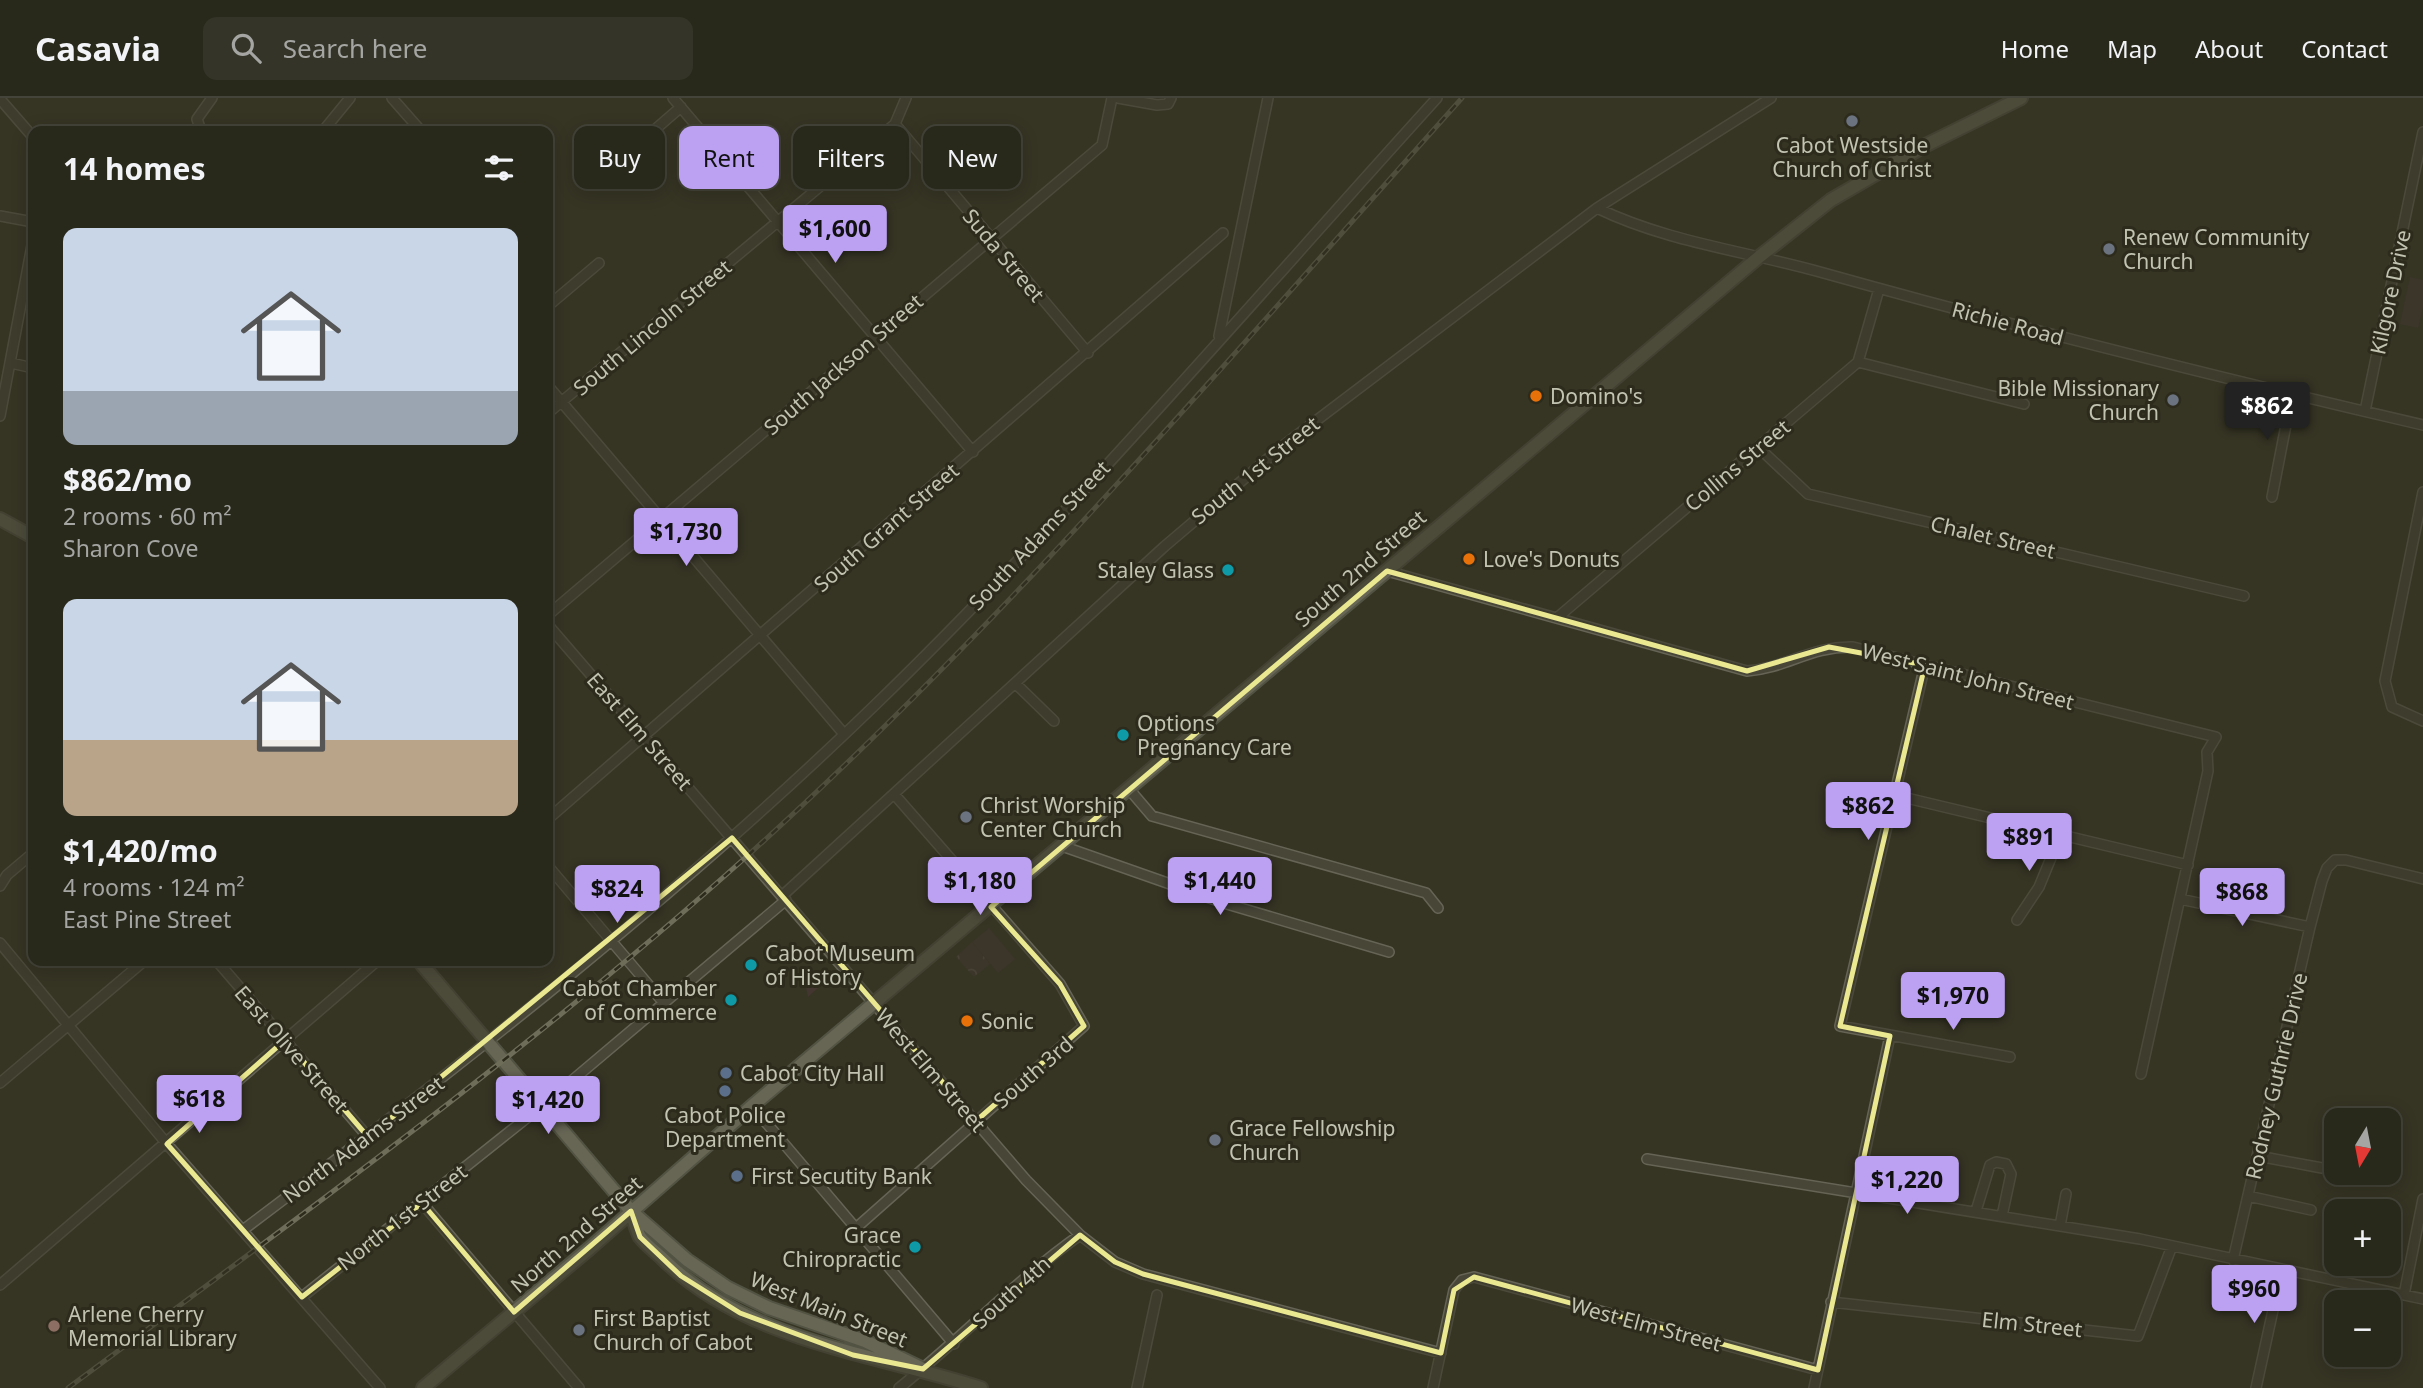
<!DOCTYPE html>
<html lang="en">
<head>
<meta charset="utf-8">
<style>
	body { margin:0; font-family:"Noto Sans",sans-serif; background:#343428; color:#f1f3f6; height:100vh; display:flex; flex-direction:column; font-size:26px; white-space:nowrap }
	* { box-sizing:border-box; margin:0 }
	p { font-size:23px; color:#a5a6a3 }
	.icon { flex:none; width:38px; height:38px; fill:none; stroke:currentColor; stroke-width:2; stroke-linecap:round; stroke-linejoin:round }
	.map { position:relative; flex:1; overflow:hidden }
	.details { position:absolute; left:28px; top:28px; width:525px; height:840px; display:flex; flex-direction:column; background:#28281b; border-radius:14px; box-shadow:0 4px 18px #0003,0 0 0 2px #44443a }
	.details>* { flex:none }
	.top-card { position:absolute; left:574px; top:28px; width:665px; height:63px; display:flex; gap:14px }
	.needle { width:46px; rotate:190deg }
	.fabs { position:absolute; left:2324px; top:1010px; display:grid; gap:14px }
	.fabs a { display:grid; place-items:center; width:77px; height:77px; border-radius:14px; background:#28281b; box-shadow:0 4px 18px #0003,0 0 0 2px #44443a; font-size:35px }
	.price { position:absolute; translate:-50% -60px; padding:0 16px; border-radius:7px; background:#bca0f2; color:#111; font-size:23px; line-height:46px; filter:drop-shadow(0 2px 4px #0008) }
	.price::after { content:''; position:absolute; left:50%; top:42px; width:21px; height:16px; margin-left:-10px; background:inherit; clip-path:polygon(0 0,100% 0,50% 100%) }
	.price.active { background:#222; color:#fff }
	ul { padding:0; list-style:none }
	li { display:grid; align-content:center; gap:14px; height:371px; padding:0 35px }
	li span { display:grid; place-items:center; height:217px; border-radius:14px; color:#555 }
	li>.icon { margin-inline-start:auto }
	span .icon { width:126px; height:126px; fill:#fffc; stroke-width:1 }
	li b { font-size:30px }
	h2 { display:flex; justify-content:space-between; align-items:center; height:84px; padding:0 35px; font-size:30px }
	.tag { padding:0 24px; border-radius:14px; background:#28281b; box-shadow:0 4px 18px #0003,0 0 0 2px #44443a; font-size:24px; line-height:63px }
	.tag.active { background:#bca0f2; color:#111 }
	header { display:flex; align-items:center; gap:42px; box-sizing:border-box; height:98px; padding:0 35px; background:#28281b; border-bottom:2px solid #44443a }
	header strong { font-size:33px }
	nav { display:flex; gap:38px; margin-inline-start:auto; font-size:24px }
	.search { width:490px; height:63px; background:#343428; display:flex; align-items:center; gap:18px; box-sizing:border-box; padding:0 24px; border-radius:14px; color:#a5a6a3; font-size:26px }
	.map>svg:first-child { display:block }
</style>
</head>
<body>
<header>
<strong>Casavia</strong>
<div class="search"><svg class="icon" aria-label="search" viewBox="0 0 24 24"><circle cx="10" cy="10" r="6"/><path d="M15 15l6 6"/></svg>Search here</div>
<nav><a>Home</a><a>Map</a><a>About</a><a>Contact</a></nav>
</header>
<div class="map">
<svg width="2423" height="1290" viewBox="0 0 2423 1290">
	<defs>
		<pattern id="park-crowns" width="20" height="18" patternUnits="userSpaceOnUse" patternTransform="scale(1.75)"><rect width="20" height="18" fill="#433530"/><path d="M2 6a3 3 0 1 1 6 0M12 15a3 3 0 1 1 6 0" fill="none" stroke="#5c514c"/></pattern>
	</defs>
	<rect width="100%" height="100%" fill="#363524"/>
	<!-- grass -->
	<path fill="#433530" d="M 2410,179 L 2423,182 L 2423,209 L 2418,230 L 2400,226 Z
		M 989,830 L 1015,861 L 998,875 L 972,844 Z
		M 825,873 L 831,878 L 808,899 L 806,889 Z"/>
	<!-- park -->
	<path fill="url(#park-crowns)" d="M 972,844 L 990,866 L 974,879 L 956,859 Z"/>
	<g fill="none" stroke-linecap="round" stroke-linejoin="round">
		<!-- minor casing -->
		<g stroke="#656455" stroke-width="12">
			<path id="minor" d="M 392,0 L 421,33
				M 673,0 L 973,354
				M 1118,0 L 1157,7 L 1168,6 L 1171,0
				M 0,1 L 33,39
				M 895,26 L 1088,255
				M 201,33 L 197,21 L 212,0
				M 323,33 L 350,0
				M 592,86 L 681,9
				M 1597,110 C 1667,144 1745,153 1820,174 C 2020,230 2221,280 2423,327
				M 0,118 L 33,124
				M 548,208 L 599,165
				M 1219,238 L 1268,0
				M 1858,264 L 2024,306
				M 11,265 L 33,270
				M 548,288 L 844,636
				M 2365,313 L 2423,34
				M 548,315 L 895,26 L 906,0
				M 0,318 L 33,142
				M 1758,349 L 1808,396 L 2244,498
				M 2423,394 L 2385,583 L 2392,609 L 2423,623
				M 2272,399 L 2292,296
				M 1387,473 L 1747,573 C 1787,570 1810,548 1853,549 L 2216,639 L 2207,654 L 2208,673 L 2141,976
				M 548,517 L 1102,47 L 1112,0
				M 1558,519 L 1858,264 L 1879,191
				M 548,527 L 1026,1082 L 1080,1137 C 1016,1182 961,1241 899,1290
				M 1925,567 L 1840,928 L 2010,959
				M 1016,586 L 1054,623
				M 1129,691 L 1152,718 L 1426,795 L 1438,810
				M 1894,697 L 2188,767
				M 548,721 L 1223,135
				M 1062,748 L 1227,806 L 1389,854
				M 548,768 L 663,904
				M 0,788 L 7,777 L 33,755
				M 782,798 L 1165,448 L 1284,347 L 1597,110 L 1771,0
				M 2180,801 L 2310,829
				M 2017,822 L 2039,789 L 2060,738
				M 0,845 L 167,1046 L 380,1290
				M 217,863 L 368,1039
				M 0,985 L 144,863
				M 752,1008 L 954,1246
				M 2258,1058 L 2322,1070
				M 1647,1061 L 2140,1141 L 2423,1201
				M 2248,1098 L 2311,1112
				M 422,1105 L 579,1290
				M 1976,1113 L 1990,1067 L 1996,1064 L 2006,1066 L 2011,1076 L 2002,1118
				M 2060,1128 L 2066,1096
				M 856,1130 L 1084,928 L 1060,886 L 894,696
				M 243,1132 C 461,968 678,798 874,608 C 1072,416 1252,204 1437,0
				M 1080,1137 L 1115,1164 L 1143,1176 L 1441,1255
				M 2233,1162 L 2310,829 L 2322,783 L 2327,770 L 2335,762 L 2346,762 L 2423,781
				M 0,1187 L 377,863
				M 2404,1197 L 2423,1101
				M 302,1199 L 543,1007 L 786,802
				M 1831,1204 L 2138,1238 L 2172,1148
				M 1137,1290 L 1157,1197
				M 1433,1290 L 1454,1192 L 1462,1182 L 1474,1179 L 1818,1272
				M 1814,1290 L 1890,938
				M 2256,1290 L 2282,1171"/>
		</g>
		<!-- major casing -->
		<g stroke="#535343" stroke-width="16">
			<path id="major" d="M 0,421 L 33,439
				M 419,863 L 631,1113 L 687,1162 L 728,1190 L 769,1210 L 865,1243 L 923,1271
				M 631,1114 C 634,1121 636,1132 640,1139 C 646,1147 656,1154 663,1161 C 748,1244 873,1255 981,1290
				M 423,1290 L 589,1151 L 752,1008 L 1759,159 L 1831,102 L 1924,48 L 2021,0"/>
		</g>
		<!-- minor -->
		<use href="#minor" stroke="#474637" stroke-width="9"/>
		<!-- major -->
		<use href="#major" stroke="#676655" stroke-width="12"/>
		<!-- rail casing -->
		<g stroke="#6e6d5a" stroke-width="5">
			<path id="rail" d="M 68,1290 C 299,1119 532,951 746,759 C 1005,526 1230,259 1462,0"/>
		</g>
		<!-- rail -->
		<use href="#rail" stroke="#2c2b1c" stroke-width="2.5" stroke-dasharray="8" stroke-linecap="butt"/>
	</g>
	<!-- marked area -->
	<path d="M0 0H2423V1290H0ZM 1387,473 L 1747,573 L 1829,549 L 1925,567 L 1840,928 L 1890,938 L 1818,1272 L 1474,1179 L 1454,1192 L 1441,1255 L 1143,1176 L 1115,1164 L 1080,1137 L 923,1271 L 853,1257 L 740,1215 L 681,1178 L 640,1139 L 631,1113 L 514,1214 L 422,1105 L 302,1199 L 167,1046 L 285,942 L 368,1039 L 732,740 L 976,1023 L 1084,928 L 1060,886 L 991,809 Z" fill="#363524" fill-opacity=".55" fill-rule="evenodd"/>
	<path fill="none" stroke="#eae890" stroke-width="5" stroke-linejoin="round" d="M 1387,473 L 1747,573 L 1829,549 L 1925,567 L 1840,928 L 1890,938 L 1818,1272 L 1474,1179 L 1454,1192 L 1441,1255 L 1143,1176 L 1115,1164 L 1080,1137 L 923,1271 L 853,1257 L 740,1215 L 681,1178 L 640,1139 L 631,1113 L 514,1214 L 422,1105 L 302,1199 L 167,1046 L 285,942 L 368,1039 L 732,740 L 976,1023 L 1084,928 L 1060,886 L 991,809 Z"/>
	<!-- markers -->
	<g fill="#6b7280" stroke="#2c2b1c" stroke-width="2.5">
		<circle cx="1852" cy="23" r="7"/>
		<circle cx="2109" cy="151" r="7"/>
		<circle cx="2173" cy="302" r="7"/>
		<circle cx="966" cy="719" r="7"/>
		<circle cx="1215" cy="1042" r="7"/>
		<circle cx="579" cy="1232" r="7"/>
	</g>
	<g fill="#e8710a" stroke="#2c2b1c" stroke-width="2.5">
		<circle cx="1536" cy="298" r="7"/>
		<circle cx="1469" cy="461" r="7"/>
		<circle cx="967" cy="923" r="7"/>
	</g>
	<g fill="#0f9aa8" stroke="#2c2b1c" stroke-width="2.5">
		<circle cx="1228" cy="472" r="7"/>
		<circle cx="1123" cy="637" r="7"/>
		<circle cx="751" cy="867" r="7"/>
		<circle cx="731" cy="902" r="7"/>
		<circle cx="915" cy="1149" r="7"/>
	</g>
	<g fill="#5c6f8a" stroke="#2c2b1c" stroke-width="2.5">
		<circle cx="726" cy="975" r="7"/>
		<circle cx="725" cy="993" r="7"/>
		<circle cx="737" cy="1078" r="7"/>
	</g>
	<circle fill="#8d6e63" stroke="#2c2b1c" stroke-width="2.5" cx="54" cy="1228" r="7"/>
	<g text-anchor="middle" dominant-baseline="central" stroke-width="6" stroke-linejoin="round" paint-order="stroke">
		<!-- poi labels -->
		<g font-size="21" fill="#c3c3b2" stroke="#2c2b1c" text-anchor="start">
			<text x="1852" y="47" text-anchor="middle">Cabot Westside<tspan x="1852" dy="24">Church of Christ</tspan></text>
			<text x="2123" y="139">Renew Community<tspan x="2123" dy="24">Church</tspan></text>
			<text x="2159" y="290" text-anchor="end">Bible Missionary<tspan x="2159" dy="24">Church</tspan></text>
			<text x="1550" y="298">Domino's</text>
			<text x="1483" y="461">Love's Donuts</text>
			<text x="1214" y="472" text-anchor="end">Staley Glass</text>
			<text x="1137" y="625">Options<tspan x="1137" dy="24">Pregnancy Care</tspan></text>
			<text x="980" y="707">Christ Worship<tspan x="980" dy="24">Center Church</tspan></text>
			<text x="765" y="855">Cabot Museum<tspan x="765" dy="24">of History</tspan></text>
			<text x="717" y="890" text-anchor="end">Cabot Chamber<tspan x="717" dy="24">of Commerce</tspan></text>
			<text x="981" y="923">Sonic</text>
			<text x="740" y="975">Cabot City Hall</text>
			<text x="725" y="1017" text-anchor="middle">Cabot Police<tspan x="725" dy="24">Department</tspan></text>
			<text x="1229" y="1030">Grace Fellowship<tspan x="1229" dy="24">Church</tspan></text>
			<text x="751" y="1078">First Secutity Bank</text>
			<text x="901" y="1137" text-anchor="end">Grace<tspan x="901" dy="24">Chiropractic</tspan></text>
			<text x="68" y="1216">Arlene Cherry<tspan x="68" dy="24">Memorial Library</tspan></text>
			<text x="593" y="1220">First Baptist<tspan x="593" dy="24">Church of Cabot</tspan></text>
		</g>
		<!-- street labels -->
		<g font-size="21" fill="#c3c3b2" stroke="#2c2b1c">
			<text transform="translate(1004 157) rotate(50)">Suda Street</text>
			<text transform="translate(2390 194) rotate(-78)">Kilgore Drive</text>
			<text transform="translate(2008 225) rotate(15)">Richie Road</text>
			<text transform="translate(652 229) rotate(-40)">South Lincoln Street</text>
			<text transform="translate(843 266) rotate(-41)">South Jackson Street</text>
			<text transform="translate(1737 367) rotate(-40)">Collins Street</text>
			<text transform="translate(1255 372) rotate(-39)">South 1st Street</text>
			<text transform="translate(886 429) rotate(-41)">South Grant Street</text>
			<text transform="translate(1039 437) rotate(-47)">South Adams Street</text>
			<text transform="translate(1993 439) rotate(13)">Chalet Street</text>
			<text transform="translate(1360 470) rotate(-41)">South 2nd Street</text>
			<text transform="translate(1968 578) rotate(14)">West Saint John Street</text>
			<text transform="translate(640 633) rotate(49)">East Elm Street</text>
			<text transform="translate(292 951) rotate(49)">East Olive Street</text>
			<text transform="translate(931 972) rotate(49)">West Elm Street</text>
			<text transform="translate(1033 974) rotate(-41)">South 3rd</text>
			<text transform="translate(2276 978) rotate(-77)">Rodney Guthrie Drive</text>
			<text transform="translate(363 1041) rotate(-37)">North Adams Street</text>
			<text transform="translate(402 1119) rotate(-38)">North 1st Street</text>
			<text transform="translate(576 1136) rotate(-41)">North 2nd Street</text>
			<text transform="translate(1011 1194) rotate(-42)">South 4th</text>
			<text transform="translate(829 1211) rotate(22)">West Main Street</text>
			<text transform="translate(1646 1226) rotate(15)">West Elm Street</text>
			<text transform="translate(2032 1226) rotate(6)">Elm Street</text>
		</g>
	</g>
</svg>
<div class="fabs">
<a><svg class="needle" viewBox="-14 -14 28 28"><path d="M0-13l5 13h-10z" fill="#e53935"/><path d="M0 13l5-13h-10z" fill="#a5a6a3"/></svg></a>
<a>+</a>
<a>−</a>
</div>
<b class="price" style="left:835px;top:167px">$1,600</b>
<b class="price active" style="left:2267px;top:344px">$862</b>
<b class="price" style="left:686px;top:470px">$1,730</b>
<b class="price" style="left:1868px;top:744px">$862</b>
<b class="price" style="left:2029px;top:775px">$891</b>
<b class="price" style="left:980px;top:819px">$1,180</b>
<b class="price" style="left:1220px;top:819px">$1,440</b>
<b class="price" style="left:617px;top:827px">$824</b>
<b class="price" style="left:2242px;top:830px">$868</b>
<b class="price" style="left:1953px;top:934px">$1,970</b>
<b class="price" style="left:199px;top:1037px">$618</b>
<b class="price" style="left:548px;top:1038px">$1,420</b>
<b class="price" style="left:1907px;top:1118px">$1,220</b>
<b class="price" style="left:2254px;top:1227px">$960</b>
<div class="top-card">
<a class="tag">Buy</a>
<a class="tag active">Rent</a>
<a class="tag">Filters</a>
<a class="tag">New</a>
</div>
<section class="details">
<h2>14 homes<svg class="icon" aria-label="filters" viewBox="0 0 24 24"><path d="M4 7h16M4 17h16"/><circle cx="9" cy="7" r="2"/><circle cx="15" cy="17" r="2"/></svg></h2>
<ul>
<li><span style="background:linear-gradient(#c9d6e8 75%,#9aa5b1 0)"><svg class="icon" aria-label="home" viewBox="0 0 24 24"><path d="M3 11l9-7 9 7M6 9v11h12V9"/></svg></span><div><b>$862/mo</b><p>2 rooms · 60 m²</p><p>Sharon Cove</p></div></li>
<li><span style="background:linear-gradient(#c9d6e8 65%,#b9a48a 0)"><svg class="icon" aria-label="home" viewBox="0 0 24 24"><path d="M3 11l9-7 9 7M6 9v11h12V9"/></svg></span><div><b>$1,420/mo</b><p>4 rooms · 124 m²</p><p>East Pine Street</p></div></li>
</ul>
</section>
</div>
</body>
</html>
